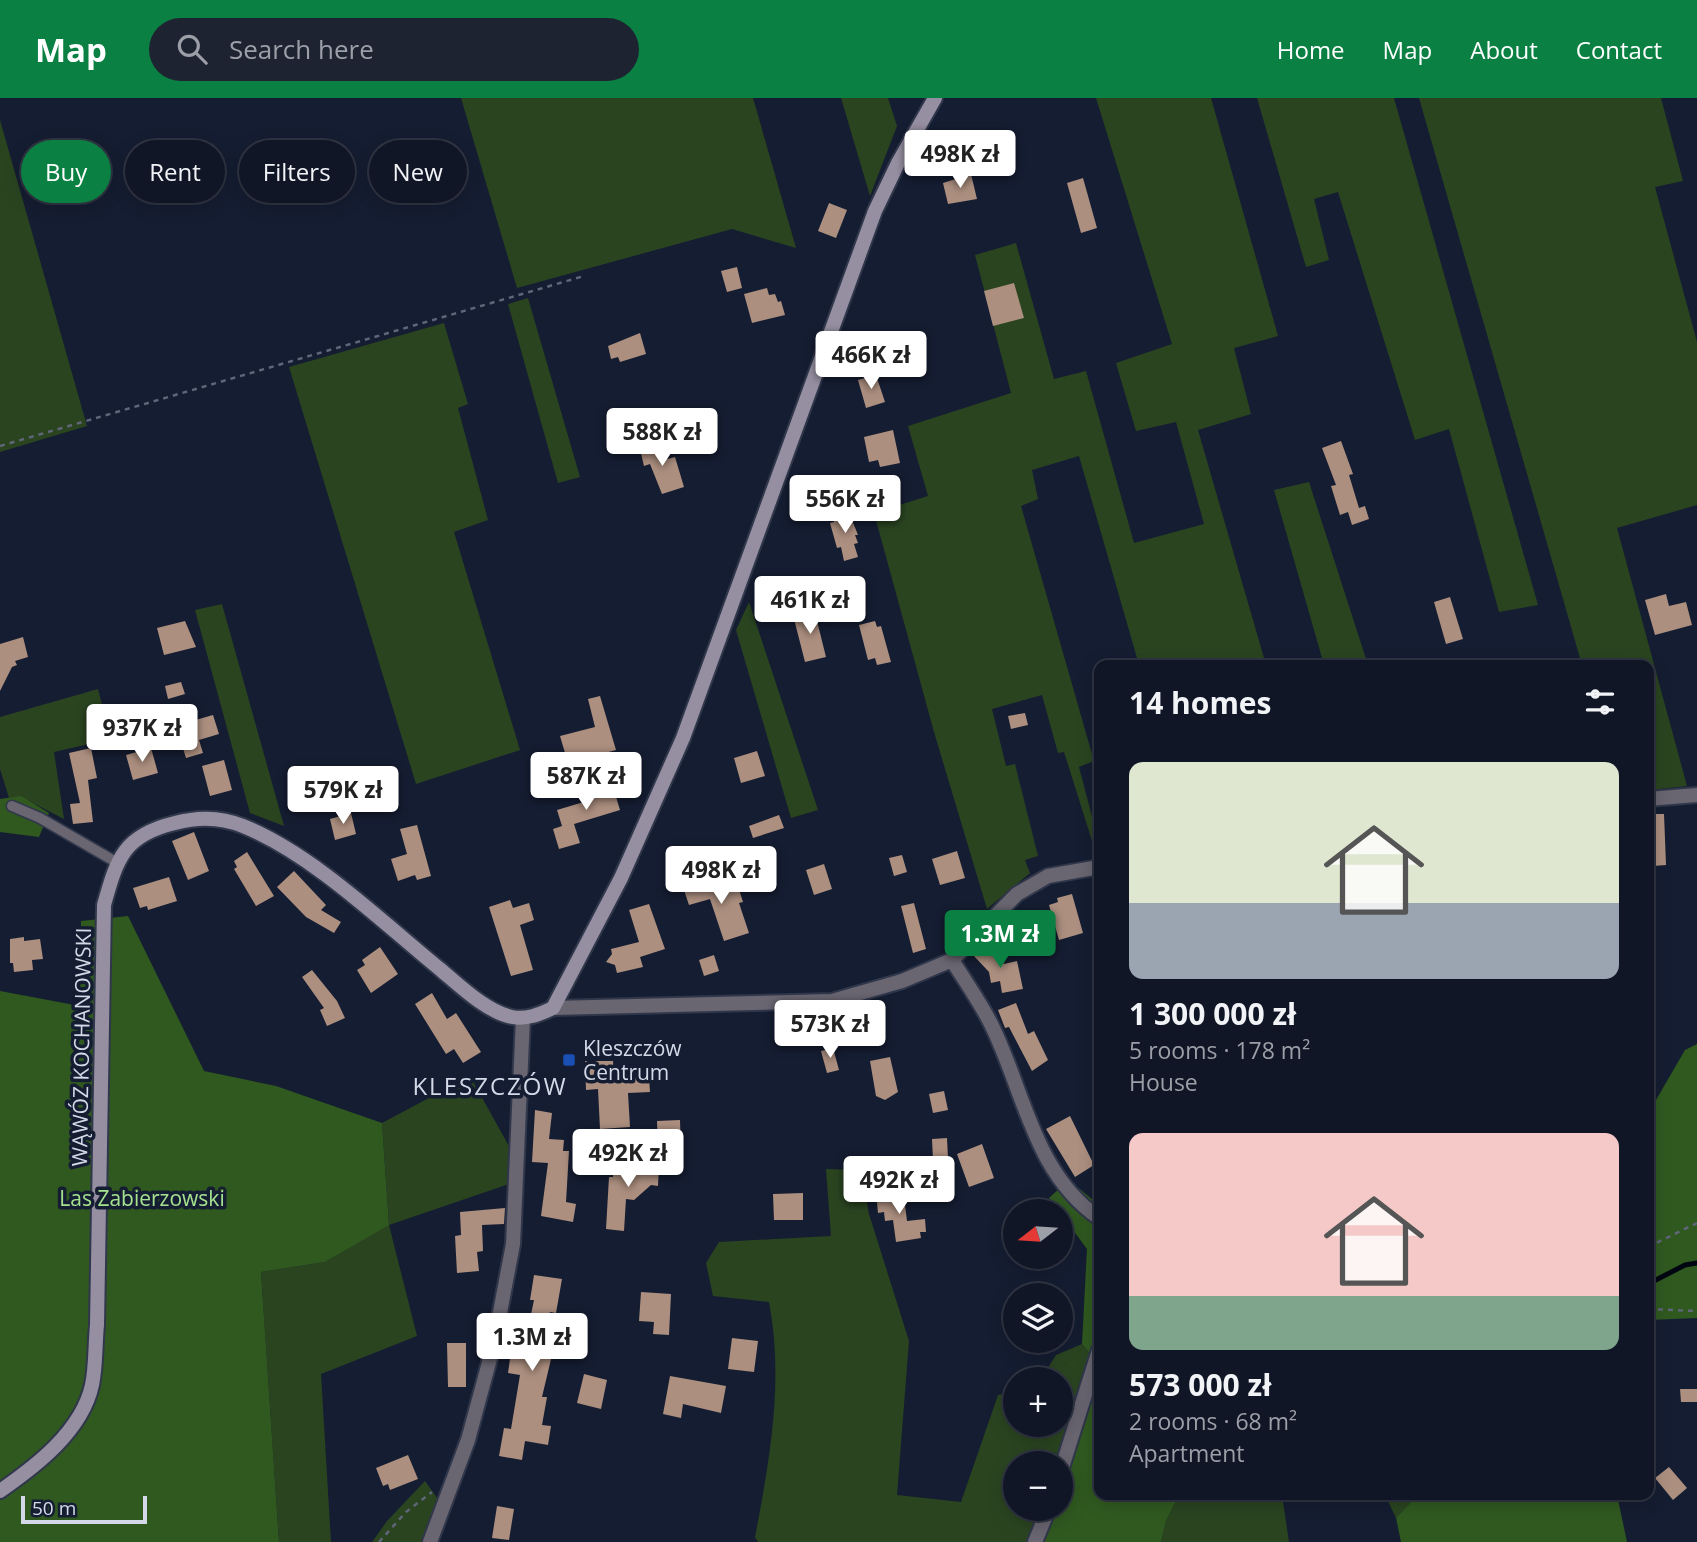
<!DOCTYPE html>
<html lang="en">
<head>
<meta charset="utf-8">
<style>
	body { margin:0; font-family:"Open Sans",sans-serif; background:#1e2332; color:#f1f3f6; height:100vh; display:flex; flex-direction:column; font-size:26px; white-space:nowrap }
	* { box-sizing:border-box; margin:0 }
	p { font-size:23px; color:#9c9fa7 }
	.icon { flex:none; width:38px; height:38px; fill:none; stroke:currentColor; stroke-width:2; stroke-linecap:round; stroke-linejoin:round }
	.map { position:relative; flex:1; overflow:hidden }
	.drawer { position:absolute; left:1094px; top:562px; width:560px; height:840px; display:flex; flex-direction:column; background:#101626; border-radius:14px; box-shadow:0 4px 18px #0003,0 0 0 2px #303543 }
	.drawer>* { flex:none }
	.hud { position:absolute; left:21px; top:42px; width:665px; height:63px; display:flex; gap:14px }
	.needle { width:46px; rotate:253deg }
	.buttons { position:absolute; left:1003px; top:1101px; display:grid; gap:14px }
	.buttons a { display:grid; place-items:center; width:70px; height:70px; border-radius:50%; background:#101626; box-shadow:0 4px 18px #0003,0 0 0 2px #303543; font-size:35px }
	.scale { position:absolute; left:21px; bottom:18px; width:126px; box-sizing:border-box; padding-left:7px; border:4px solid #d3d9e7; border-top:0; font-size:19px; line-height:24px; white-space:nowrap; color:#d3d9e7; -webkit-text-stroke:5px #151d32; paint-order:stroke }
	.price { position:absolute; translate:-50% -60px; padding:0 16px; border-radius:7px; background:#fff; color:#222; font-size:23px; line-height:46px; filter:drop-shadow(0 2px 4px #0008) }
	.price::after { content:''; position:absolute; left:50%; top:42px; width:21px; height:16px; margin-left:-10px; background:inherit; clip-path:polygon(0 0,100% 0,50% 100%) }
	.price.active { background:#0b8043; color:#fff }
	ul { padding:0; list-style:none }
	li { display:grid; align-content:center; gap:14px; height:371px; padding:0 35px }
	li span { display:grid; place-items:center; height:217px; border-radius:14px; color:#555 }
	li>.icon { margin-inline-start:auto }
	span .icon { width:126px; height:126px; fill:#fffc; stroke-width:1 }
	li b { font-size:30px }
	h2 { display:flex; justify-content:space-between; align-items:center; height:84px; padding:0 35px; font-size:30px }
	.chip { padding:0 24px; border-radius:32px; background:#101626; box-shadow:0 4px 18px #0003,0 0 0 2px #303543; font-size:24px; line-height:63px }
	.chip.active { background:#0b8043; color:#fff }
	header { display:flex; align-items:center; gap:42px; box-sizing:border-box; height:98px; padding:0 35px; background:#0b8043; color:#fff }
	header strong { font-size:33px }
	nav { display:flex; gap:38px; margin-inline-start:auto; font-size:24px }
	.search { width:490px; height:63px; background:#1e2332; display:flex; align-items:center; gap:18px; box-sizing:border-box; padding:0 24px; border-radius:38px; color:#9c9fa7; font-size:26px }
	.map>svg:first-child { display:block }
</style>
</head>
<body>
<header>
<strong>Map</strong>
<div class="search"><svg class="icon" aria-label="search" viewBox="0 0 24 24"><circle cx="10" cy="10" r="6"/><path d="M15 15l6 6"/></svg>Search here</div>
<nav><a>Home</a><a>Map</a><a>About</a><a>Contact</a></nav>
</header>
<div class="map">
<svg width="1697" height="1444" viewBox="0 0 1697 1444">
	<rect width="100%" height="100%" fill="#151d32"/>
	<!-- green -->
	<path fill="#2a4420" d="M 461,0 L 753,0 L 796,150 L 732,131 L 517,190 Z
		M 841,0 L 888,0 L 897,28 L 870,98 Z
		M 1096,0 L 1211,0 L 1278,238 L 1234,250 L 1251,316 L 1198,332 L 1266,567 L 1139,567 L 1079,358 L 1032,372 L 1038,401 L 1021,408 L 1094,663 L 1079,669 L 1099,745 L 1093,746 L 1064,654 L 1058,655 L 1042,597 L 992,611 L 1006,668 L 1015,666 L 1038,758 L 1025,762 L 1030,775 L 987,811 L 934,634 L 874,415 L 928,398 L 908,328 L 1011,295 L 975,157 L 1016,145 L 1054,281 L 1086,273 L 1134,445 L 1204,426 L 1176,324 L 1136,333 L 1116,265 L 1172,246 Z
		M 1257,0 L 1394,0 L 1538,507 L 1499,514 L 1449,331 L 1415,342 L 1338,94 L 1314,101 L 1329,162 L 1306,169 Z
		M 1419,0 L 1661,0 L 1683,83 L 1655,89 L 1697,244 L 1697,407 L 1617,430 L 1687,688 L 1649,692 L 1648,567 L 1582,567 Z
		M 0,22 L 87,328 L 0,354 Z
		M 528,200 L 580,379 L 558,385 L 508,206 Z
		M 444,225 L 468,306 L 458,310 L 488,422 L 454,434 L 520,652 L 416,686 L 289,269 Z
		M 1309,384 L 1368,567 L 1324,567 L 1274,392 Z
		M 749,504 L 818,712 L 791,720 L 736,532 Z
		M 222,506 L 284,728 L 250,715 L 195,512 Z
		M 98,591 L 111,641 L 54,654 L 64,721 L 21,699 L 9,700 L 0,671 L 0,619 Z
		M 470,978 L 510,1050 L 509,1086 L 389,1127 L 417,1238 L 321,1276 L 331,1444 L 279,1444 L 261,1174 L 325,1164 L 389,1126 L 382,1025 Z
		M 826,1071 L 861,1072 L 869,1116 L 909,1243 L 897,1397 L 961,1404 L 998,1297 L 1015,1294 L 1015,1326 L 1060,1326 L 1060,1281 L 1041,1281 L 1056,1257 L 1082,1246 L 1095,1262 L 1061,1406 L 1060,1365 L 1015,1365 L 1015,1410 L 1058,1411 L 1040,1444 L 758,1444 L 755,1439 C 770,1361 784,1282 769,1204 L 713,1198 L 706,1165 L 719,1144 L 831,1138 Z
		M 425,1383 L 440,1404 L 425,1444 L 372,1444 L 387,1423 Z
		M 1179,1397 L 1282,1397 L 1289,1444 L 1161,1444 L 1166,1423 Z
		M 1385,1397 L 1419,1397 L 1396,1420 Z"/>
	<!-- forest -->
	<path fill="#305920" d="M 21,698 L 49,715 L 39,739 L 0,734 L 0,701 Z
		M 128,818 L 204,973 L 276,988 L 382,1025 L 389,1127 L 325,1164 L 261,1174 L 279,1444 L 0,1444 L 0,893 L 80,908 L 81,823 Z
		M 1697,946 L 1697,1220 L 1649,1222 L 1649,1014 L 1685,952 Z
		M 1069,1082 L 1099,1107 L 1099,1396 L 1179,1397 L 1166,1423 L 1161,1444 L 1040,1444 L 1060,1410 L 1095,1262 L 1082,1246 L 1087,1151 L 1049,1100 Z
		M 1419,1396 L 1617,1397 L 1627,1444 L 1401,1444 L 1396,1420 Z"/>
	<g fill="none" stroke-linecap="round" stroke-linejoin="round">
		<!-- stream -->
		<path stroke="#000611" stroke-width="5" d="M 1648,1186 L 1685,1167 L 1697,1165"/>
	</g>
	<!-- building -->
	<path fill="#ac8f7f" d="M 971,76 L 977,101 L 948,106 L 943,85 Z
		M 1083,80 L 1097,130 L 1081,135 L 1067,85 Z
		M 829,105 L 847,112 L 836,140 L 818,133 Z
		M 737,169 L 742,190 L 727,194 L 721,173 Z
		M 1014,185 L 1024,220 L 993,228 L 984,193 Z
		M 767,190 L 769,197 L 775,196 L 778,204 L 781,203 L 785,217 L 752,225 L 744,196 Z
		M 640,235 L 646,256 L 620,264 L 618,259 L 611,261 L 608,248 Z
		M 876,277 L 885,304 L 866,310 L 858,282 Z
		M 893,332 L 900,365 L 880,369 L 878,362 L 869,364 L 864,339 Z
		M 655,343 L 660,363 L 675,359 L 684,389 L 662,396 L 650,366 L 644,368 L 639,347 Z
		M 1341,343 L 1353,376 L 1349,377 L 1359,410 L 1365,408 L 1369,421 L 1352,427 L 1348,414 L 1340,417 L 1331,388 L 1336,387 L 1322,350 Z
		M 848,412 L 858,437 L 855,437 L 858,445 L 854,446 L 858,459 L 844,463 L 841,449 L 837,450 L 830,425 L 834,424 L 832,417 Z
		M 1666,496 L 1669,508 L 1686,504 L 1692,527 L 1655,537 L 1645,502 Z
		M 1450,499 L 1463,541 L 1446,546 L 1434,504 Z
		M 814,511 L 826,559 L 805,564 L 793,517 Z
		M 185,523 L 196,549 L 164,557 L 157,530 Z
		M 875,523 L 877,529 L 881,528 L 891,564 L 877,567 L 875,560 L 868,562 L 859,527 Z
		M 23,539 L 28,559 L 15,563 L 17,567 L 12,569 L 0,593 L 0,546 Z
		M 181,584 L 185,596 L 168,601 L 165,588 Z
		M 600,598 L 616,652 L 568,665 L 560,638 L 595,629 L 588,601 Z
		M 1025,615 L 1028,627 L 1011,631 L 1008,618 Z
		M 213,617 L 219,636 L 199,642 L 203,655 L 186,660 L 181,644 L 190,642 L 185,625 Z
		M 91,650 L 97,680 L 88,682 L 93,724 L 73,726 L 70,706 L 80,705 L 69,655 Z
		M 151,650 L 158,675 L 133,682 L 126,657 Z
		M 757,653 L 765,678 L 741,685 L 734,660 Z
		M 224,662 L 232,692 L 210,698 L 202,668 Z
		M 611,682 L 620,712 L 574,726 L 580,745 L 559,751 L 553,731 L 562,728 L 557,712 L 587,703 L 584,690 Z
		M 351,715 L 356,736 L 335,742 L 330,721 Z
		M 1651,716 L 1664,716 L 1666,767 L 1653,768 Z
		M 779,717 L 784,730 L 753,740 L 749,728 Z
		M 417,727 L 431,778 L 417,782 L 415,777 L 398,783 L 391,761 L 407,756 L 400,731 Z
		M 194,734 L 209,773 L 188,782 L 172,743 Z
		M 957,753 L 965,780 L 940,787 L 932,761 Z
		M 247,754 L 274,798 L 256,808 L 234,771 L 237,769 L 234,763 Z
		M 902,757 L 907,774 L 894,778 L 889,760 Z
		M 824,766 L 832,791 L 814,797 L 806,772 Z
		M 294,773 L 326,807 L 321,812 L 341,824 L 334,835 L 306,819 L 277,789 Z
		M 169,779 L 177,803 L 148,812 L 147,808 L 140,810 L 133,790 Z
		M 712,780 L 716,792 L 737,785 L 743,804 L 739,805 L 749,835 L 724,843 L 710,801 L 689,807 L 683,789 Z
		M 1072,796 L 1083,835 L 1059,842 L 1049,807 L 1058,804 L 1057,800 Z
		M 510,802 L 513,810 L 529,805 L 534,822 L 520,827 L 533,872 L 511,878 L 489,809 Z
		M 914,805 L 926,851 L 913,855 L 901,808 Z
		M 649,806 L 665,851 L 640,859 L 643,869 L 617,875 L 615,867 L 606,864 L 612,856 L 611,851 L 639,844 L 629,812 Z
		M 24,839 L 24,843 L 40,841 L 43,861 L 32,862 L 33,872 L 14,874 L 13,865 L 10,865 L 10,841 Z
		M 985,845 L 1004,866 L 1017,863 L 1023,891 L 1002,895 L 1000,883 L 991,885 L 989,874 L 973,857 Z
		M 380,849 L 398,876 L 371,895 L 357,872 L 365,867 L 362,862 Z
		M 714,857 L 719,873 L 704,878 L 699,862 Z
		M 312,872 L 337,903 L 345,920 L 327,928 L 320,912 L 324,910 L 302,879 Z
		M 432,895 L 447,921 L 456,915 L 481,954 L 463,965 L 454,951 L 446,956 L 415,906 Z
		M 1016,905 L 1028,936 L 1034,933 L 1048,962 L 1032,973 L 1009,929 L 1005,930 L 998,912 Z
		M 833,950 L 839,972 L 827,975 L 821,953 Z
		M 890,959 L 898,994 L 885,1002 L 876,998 L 870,963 Z
		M 585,963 L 613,963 L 614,981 L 649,979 L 650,994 L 628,995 L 630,1029 L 600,1031 L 598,991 L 586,992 Z
		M 944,993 L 948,1012 L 933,1015 L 929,996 Z
		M 535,1012 L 552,1015 L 549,1041 L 564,1042 L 563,1053 L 569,1053 L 566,1104 L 576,1106 L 573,1124 L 541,1118 L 548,1065 L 532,1064 Z
		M 1070,1018 L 1094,1067 L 1075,1079 L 1046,1031 Z
		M 680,1022 L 681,1052 L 658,1051 L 657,1023 Z
		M 947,1040 L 948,1061 L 933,1062 L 932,1041 Z
		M 982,1046 L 994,1080 L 969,1089 L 957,1056 Z
		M 614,1064 L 659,1066 L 658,1088 L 651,1087 L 634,1102 L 626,1101 L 624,1133 L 606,1131 L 609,1079 L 613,1079 Z
		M 895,1092 L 896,1100 L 904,1099 L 907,1123 L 925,1121 L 926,1134 L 920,1134 L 921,1140 L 896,1144 L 893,1122 L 885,1123 L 884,1114 L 878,1115 L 876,1094 Z
		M 803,1095 L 803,1122 L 774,1122 L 773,1096 Z
		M 505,1110 L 504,1126 L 482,1127 L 483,1153 L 477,1154 L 479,1173 L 457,1175 L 455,1138 L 461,1137 L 460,1114 Z
		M 534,1177 L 562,1181 L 556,1215 L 550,1214 L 541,1255 L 552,1257 L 542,1299 L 547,1299 L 542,1327 L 551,1328 L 548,1347 L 525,1343 L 522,1362 L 499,1358 L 504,1330 L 511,1331 L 520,1277 L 508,1275 L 511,1254 L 513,1248 L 524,1250 L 534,1202 L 530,1202 Z
		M 641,1194 L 671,1196 L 669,1237 L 653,1236 L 654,1224 L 639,1223 Z
		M 732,1240 L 758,1243 L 754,1274 L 728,1271 Z
		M 447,1245 L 466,1245 L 466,1289 L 448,1289 Z
		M 584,1276 L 607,1282 L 601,1311 L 577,1305 Z
		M 670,1278 L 726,1288 L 721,1315 L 683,1306 L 681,1320 L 663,1316 Z
		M 1680,1291 L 1697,1291 L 1697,1304 L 1681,1304 Z
		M 408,1357 L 418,1381 L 390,1392 L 388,1386 L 383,1388 L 376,1370 Z
		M 1669,1369 L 1687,1390 L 1673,1402 L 1655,1380 Z
		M 497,1408 L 514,1411 L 509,1442 L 492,1440 Z"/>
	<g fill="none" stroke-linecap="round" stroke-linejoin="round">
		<!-- lane casing -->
		<g stroke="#30374b" stroke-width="13">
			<path id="lane" d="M 12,708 L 40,720 L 116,764"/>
		</g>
		<!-- street casing -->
		<g stroke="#30374b" stroke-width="18">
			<path id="street" d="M 1648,701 L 1697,697
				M 952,862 C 965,883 980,904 991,926 C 1024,992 1034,1076 1099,1120
				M 553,910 L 832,903 L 902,883 L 952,862 L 1017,796 L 1048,778 L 1099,769
				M 1060,1376 L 1099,1252
				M 430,1444 L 468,1342 L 494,1246 L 513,1146 L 523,920
				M 1035,1444 L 1049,1410"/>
		</g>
		<!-- secondary casing -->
		<g stroke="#30374b" stroke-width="18">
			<path id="secondary" d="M 0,1393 C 36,1368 82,1333 92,1287 C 96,1268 95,1247 97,1227 L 104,807 C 117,760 124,737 175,725 C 197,719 221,719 243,728 C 314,757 382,824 441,872 C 461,889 487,914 512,919 C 527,922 540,916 553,910 L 621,780 L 683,640 L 875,113 L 898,65 L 935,0"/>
		</g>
		<!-- path -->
		<path stroke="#5f6679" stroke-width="2.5" stroke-dasharray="5 5" stroke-linecap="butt" d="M 0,348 L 584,178
			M 1648,1149 L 1697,1125
			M 1648,1211 L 1697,1213
			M 379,1444 L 406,1414 L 432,1394"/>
		<!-- lane -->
		<use href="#lane" stroke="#696571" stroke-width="10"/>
		<!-- street -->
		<use href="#street" stroke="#696571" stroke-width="14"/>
		<!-- secondary -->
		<use href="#secondary" stroke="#958fa1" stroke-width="14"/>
	</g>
	<!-- markers -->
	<rect fill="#1a4fb4" stroke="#151d32" stroke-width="2.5" x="562" y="955" width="14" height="14" rx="3.5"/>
	<g text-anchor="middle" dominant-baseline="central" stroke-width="7" stroke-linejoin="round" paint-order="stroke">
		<!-- street labels -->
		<g font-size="21" fill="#d3d9e7" stroke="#151d32">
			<text transform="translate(81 949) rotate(-89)">WĄWÓZ KOCHANOWSKI</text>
		</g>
		<!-- poi labels -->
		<g font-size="21" fill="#d3d9e7" stroke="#151d32" text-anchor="start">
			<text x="583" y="950">Kleszczów<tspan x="583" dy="24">Centrum</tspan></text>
		</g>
		<!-- park labels -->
		<g font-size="21" fill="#a5e28f" stroke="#151d32">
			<text x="142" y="1100">Las Zabierzowski</text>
		</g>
		<!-- quarter labels -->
		<g font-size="24" letter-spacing="2" fill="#d3d9e7" stroke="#151d32">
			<text x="490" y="987">KLESZCZÓW</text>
		</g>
	</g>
</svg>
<div class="buttons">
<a><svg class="needle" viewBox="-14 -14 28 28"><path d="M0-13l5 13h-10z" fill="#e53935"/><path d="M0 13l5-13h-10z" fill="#9c9fa7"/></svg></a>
<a><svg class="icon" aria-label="layers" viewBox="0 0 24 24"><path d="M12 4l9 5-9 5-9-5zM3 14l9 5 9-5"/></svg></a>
<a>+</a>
<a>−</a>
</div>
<div class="scale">50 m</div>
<b class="price" style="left:960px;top:92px">498K zł</b>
<b class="price" style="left:871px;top:293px">466K zł</b>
<b class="price" style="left:662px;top:370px">588K zł</b>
<b class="price" style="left:845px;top:437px">556K zł</b>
<b class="price" style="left:810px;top:538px">461K zł</b>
<b class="price" style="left:142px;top:666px">937K zł</b>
<b class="price" style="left:586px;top:714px">587K zł</b>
<b class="price" style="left:343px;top:728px">579K zł</b>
<b class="price" style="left:721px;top:808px">498K zł</b>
<b class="price active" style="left:1000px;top:872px">1.3M zł</b>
<b class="price" style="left:830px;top:962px">573K zł</b>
<b class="price" style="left:628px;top:1091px">492K zł</b>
<b class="price" style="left:899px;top:1118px">492K zł</b>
<b class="price" style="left:532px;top:1275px">1.3M zł</b>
<div class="hud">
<a class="chip active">Buy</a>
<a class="chip">Rent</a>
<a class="chip">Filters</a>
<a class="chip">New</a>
</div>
<section class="drawer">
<h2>14 homes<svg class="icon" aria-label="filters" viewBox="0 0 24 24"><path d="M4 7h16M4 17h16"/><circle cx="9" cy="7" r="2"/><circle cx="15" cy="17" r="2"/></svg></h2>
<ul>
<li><span style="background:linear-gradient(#dfe7d0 65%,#9aa5b1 0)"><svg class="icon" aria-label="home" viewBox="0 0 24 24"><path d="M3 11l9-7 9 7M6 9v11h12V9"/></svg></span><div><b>1 300 000 zł</b><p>5 rooms · 178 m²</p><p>House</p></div></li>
<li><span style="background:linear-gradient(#f6c9c9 75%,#7fa58c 0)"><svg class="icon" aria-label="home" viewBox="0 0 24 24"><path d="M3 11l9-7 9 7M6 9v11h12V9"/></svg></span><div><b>573 000 zł</b><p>2 rooms · 68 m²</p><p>Apartment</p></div></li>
</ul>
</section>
</div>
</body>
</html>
